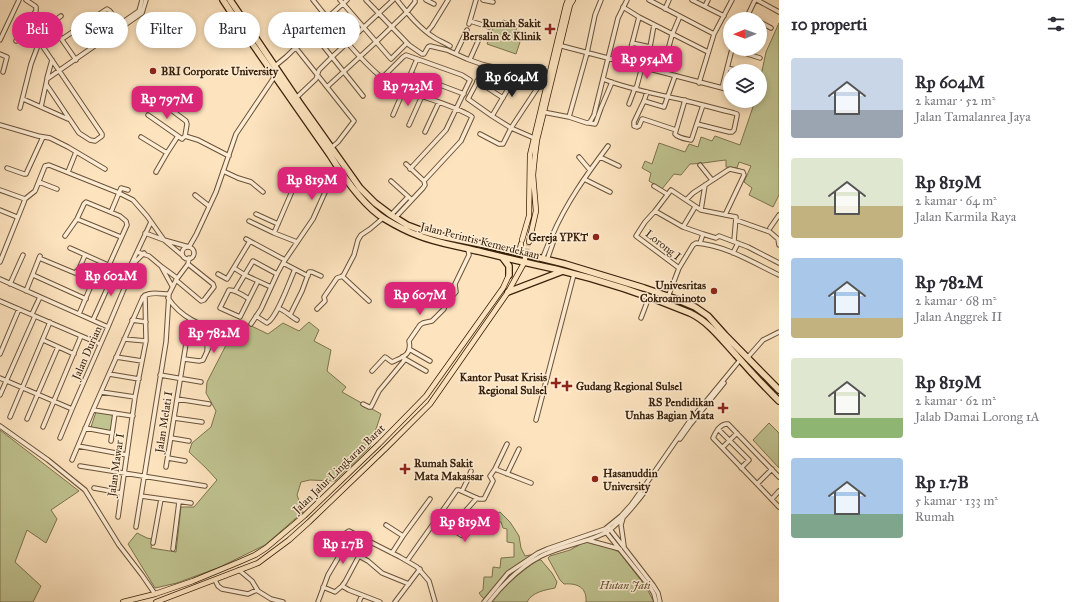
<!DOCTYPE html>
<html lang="id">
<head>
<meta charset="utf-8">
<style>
	body { margin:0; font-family:"IM FELL Great Primer",serif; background:#f2f2f3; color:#2b2b33; height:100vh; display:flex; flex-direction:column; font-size:15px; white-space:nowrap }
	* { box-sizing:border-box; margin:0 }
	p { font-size:13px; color:#7c7c81 }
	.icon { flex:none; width:22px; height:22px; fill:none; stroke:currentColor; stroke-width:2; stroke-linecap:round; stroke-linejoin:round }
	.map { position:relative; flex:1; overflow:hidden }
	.details { display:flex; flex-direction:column; background:#fff; width:300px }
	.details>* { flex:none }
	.guide { position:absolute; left:12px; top:12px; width:380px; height:36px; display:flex; gap:8px }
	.needle { width:26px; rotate:269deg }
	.controls { position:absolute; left:723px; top:12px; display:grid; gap:8px }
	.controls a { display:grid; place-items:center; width:44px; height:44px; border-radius:50%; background:#fff; box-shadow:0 2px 6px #0003; font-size:20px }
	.price { position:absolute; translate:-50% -34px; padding:0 9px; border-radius:8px; background:#db2777; color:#fff; font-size:13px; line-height:26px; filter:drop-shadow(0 1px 2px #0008) }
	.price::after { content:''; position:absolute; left:50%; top:24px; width:12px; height:9px; margin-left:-6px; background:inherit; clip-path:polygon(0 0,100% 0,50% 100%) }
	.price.current { background:#222; color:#fff }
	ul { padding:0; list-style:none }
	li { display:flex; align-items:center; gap:12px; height:100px; padding:0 12px }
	li span { display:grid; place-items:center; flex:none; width:112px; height:80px; border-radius:4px; color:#555 }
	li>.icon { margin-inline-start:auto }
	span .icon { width:48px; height:48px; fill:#fffc; stroke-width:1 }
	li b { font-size:17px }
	h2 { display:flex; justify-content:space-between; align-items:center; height:48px; padding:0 12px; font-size:17px }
	.tag { padding:0 14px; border-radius:18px; background:#fff; box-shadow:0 2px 6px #0003; font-size:14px; line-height:36px }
	.tag.current { background:#db2777; color:#fff }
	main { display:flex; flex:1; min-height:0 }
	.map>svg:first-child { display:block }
</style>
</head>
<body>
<main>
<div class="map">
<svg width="779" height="602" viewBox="0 0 779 602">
	<rect width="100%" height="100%" fill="#fde4bf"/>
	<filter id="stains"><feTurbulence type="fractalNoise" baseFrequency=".005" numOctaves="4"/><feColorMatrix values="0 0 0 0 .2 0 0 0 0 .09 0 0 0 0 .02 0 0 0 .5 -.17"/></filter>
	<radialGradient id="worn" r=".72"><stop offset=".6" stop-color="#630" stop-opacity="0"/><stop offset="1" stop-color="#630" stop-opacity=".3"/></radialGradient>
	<!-- green -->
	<path fill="#c0c491" stroke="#7c734e" d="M 503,20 L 518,25 L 516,30 L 523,33 L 516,54 L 487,44 L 495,22 L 501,24 Z
		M 779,23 L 779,195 L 773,207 L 749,195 L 752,188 L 744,182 L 751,166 L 739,162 L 737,168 L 726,167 L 726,160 C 714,161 702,164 690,164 L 681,175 L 674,174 L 662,189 L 649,181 L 651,173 L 642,168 L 645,161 L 652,164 L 659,143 L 685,152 L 689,144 L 698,147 L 701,137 L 712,141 L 715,136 L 740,145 L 755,101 L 760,101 L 760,80 L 766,52 Z
		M 239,320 L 268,334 L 283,323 L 299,331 L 309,322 L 319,330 L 314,341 L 331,350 L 327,371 L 346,387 L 342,392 L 381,414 L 370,447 L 335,481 L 310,480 L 301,482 L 297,495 L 303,512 L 265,545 L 220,567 L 177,583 L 155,588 L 128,544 L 137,533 L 147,538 L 152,539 L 151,548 L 176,552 L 181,507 L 194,507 L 217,480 L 206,468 L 189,452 L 192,443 L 211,427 L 216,411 L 206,393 L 207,382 Z
		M 96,412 L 113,414 L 111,431 L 91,427 Z
		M 769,423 L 779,433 L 779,468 L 753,440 Z
		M 0,430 L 79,491 L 51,510 L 57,519 L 46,543 L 27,530 L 15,562 L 41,586 L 33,602 L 0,602 Z
		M 500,512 L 510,522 L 519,536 L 521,548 L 525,556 L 535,554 L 538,559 L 525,564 L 508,577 L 487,601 L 482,597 L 479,593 L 483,590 L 484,577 L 492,577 L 493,567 L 500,568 L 501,558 L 514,557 L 514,543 L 507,542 L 507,529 L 503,528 L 501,522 L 491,522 L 487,518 Z
		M 589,542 L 609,547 L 619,552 L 646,587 L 654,602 L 586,602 C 587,587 577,583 564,584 L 560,580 L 548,558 L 550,556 L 570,550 L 581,544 Z
		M 538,560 L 541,560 L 552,573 L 557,582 L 555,588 C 545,590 532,592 527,602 L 490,602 C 505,586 520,572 538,560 Z"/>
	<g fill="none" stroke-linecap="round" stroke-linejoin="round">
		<!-- major-tunnel -->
		<path stroke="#d6bd9b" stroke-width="4.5" stroke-dasharray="4.5 2" stroke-linecap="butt" d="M 529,242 L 527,252 L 530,255"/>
		<!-- minor casing -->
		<g stroke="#6a5238" stroke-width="5.5">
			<path id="minor" d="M 313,0 C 334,26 355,55 381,77
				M 340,0 L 391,59 L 407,43
				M 366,0 L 409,45 L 422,54 L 424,54 L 428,47 L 430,46 L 447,50 L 467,59 L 484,65 L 548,79
				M 397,0 C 408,14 420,29 435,38 C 440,41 445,43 450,46
				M 426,0 L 434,4
				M 483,0 L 493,2
				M 649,0 L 714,34
				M 692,0 L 724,16
				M 757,0 L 779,12
				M 705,6 L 708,0
				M 623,7 L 639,17 L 627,63
				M 665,9 L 669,0
				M 748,15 L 755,19
				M 639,17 L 708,52
				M 746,19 L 755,0
				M 470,21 L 489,27
				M 760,22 L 771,28
				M 51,24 L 76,60
				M 120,24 L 139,11 L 142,0
				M 469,24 L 476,0
				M 312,32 L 363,96
				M 427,32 L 432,26 L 448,0
				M 62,39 L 107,9 L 110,11 L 122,28
				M 0,40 L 19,0
				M 16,41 L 22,28 L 36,11 L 36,7 L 35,6 L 26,0
				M 39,41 C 60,72 81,103 102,134 L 102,136 L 95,141 L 90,140 L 79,133 L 46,84 L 47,79 L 142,13 L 146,0
				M 760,42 L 761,42
				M 632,43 L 650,47 L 654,25
				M 558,45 L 730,90
				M 296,48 L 354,121 L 338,142 L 331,148
				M 732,49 L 760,58
				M 456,53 L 467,30
				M 0,54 L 7,57 L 3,72
				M 470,59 L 479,39
				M 275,66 L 286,57 L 315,29 L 347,0
				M 727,68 L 740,71
				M 662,72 L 672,35 L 680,16
				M 411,74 L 464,94
				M 47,78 L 52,60
				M 603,79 C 628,89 656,94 683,100 C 700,104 717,109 734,113 L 737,114 L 737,116 L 734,130 L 732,132 L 729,132 L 697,124
				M 477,81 L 503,98
				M 512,81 L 498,72 L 484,69 L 468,99 L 492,116 L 511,128 L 534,138
				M 699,83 L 714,34 L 732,0
				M 327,87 L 376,42 L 407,12 L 415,2 L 415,0
				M 722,88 L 732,49
				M 636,89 L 642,67
				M 647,92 L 644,101 L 634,122 L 634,126 L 637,127 L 639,126 L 642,119 L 643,119 L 676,130
				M 296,98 L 316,79 L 319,70 L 332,57 L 393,0
				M 23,99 L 68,119
				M 685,100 L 675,134 C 678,138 686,139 691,140 L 692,138 L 703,105
				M 644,101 L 664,107 L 675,76
				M 629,104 L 635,88
				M 166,106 L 186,121 L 187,124 L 185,136
				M 41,107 L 46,84
				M 20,108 L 31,64 L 43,32 L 46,27 L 61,16
				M 543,112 L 569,117 L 587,123 L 590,122 L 594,115 L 618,18 L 627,0
				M 148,115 L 178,136
				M 393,115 L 417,59
				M 492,116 L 518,72
				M 569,117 L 587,53 L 595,15 L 601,0
				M 589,123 L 595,124 L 596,122 L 601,108 L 612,82
				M 0,125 L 38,136 L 50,138 L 68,147 L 105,169
				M 409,125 L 422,96
				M 425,132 L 439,102
				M 480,134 L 499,144 L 503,144 L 511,128 L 544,78
				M 141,137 L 167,153 L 178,136 L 182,139 L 185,136 L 198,140 L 229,156
				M 579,157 L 590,170
				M 600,157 L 619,166
				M 406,164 L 424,181
				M 700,165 L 712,180
				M 7,168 L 24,174 L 26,174 L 43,137
				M 223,171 L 238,178 L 251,182 L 263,192
				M 68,172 L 76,152
				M 156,172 L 167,153
				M 584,179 L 610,192
				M 391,181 L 412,200
				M 39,182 L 57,189
				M 654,186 L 667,194
				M 0,190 L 25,199
				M 195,195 L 209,206
				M 686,200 L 693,193 L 728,170 L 730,169 L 743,172 L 744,175 L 725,215
				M 0,210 L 17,217
				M 701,210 L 705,185
				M 655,211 L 671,190 L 701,210 L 736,217 L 734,241
				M 111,212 L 121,188 L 128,190
				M 256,214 L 278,224
				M 391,215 L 408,197
				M 395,218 L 423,188 L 425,185 L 424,181 L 461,141 L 472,117 L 471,116 C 444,100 407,96 383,77 L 403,57 L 406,55 L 462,75 L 470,80 L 468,84 L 446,130 L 410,169
				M 77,219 L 121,237
				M 736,220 L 770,232 L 778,239 L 779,245
				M 249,221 L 274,233 L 297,242
				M 683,227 L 695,207
				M 770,228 L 779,215
				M 145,233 L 164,240 L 183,256
				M 274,233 L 293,189
				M 703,234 L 716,238 L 719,236 L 748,247 L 779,263
				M 65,236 L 77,219 L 84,204 L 86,202 L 120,216 L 126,221 L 127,225 L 109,265
				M 246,239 L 285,260
				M182 253a6 6 0 1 1 12 0a6 6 0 1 1-12 0Z
				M 70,248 L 128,274
				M 137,252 L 149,256 L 162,267 L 177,278
				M 733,253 L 738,243
				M 39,258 L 75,273 L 79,269 L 85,255
				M 542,259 C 546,251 548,243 552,236 C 566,203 587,174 608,146
				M 547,260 L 554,240 L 554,238 L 552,235
				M 0,262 L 24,202 L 25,199 L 35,191 L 45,166 L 49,165 L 119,193 L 133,200 L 147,216 L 164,240 L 189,247 L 196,235 L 216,192 L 236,134 L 275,76
				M 283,263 L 308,276
				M 132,265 L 144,253
				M 162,268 L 172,286
				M 234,268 L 245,275 L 271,287
				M 679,268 L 636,236 L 645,222 L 655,211 L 683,227 L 703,234 L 700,243
				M 218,274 L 227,279 L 250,241
				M 33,275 L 86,299
				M 342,276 L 369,301
				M 0,279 L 108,327
				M 176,280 L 201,301 L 204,300 L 214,287 L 213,284 L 188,264
				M 10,284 L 23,255
				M 26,291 L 40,256
				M 235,291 L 253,261 L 277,274
				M 668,297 L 679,268 L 693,245 L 696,243 C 725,245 754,263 779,275
				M 168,298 C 174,307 183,315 192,320 C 199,324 208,327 215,333 L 213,339 L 203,360 L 199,361 L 184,359
				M 249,299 C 243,295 236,290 229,290 L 220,308 L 240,317 L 258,281
				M 0,301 L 100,344
				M 278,308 C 286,311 290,316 297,320
				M 317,309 L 325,301 L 324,297 L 337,278 L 343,276 L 354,255 L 358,240 L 361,235 L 370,229 L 383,218
				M 32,314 L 40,297
				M 79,314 L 101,262
				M 290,315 L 302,291 L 309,272 L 312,272 L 321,276
				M 256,316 L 267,323 C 277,318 290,280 295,269
				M 641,318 L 649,297
				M 93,320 L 116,269
				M 132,320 L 146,322
				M 251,324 L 261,309 L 277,274 L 283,263 L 313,219 L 331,179 L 339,170
				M 124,339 L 146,341
				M 43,340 L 74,354
				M 409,349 L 430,361
				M 207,351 L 208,328
				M 0,354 L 19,309
				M 116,357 L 142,361
				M 748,357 L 763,340 L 779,332
				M 405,359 L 426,371
				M 372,371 L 385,357 L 392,362 C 403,357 412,355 409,341 L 420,325 L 423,323 L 432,321 L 444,309 L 446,303 L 456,292 L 455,284 L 469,255 L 468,249
				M 109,374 L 139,379
				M 160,375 L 201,382
				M 0,378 L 72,409
				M 101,392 L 135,397
				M 0,395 L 35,316
				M 177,399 L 209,404
				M 363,404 L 369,407 L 371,407 L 379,391 L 403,362 L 405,359 L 402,357
				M 93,410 L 133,416
				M 10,417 L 50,322
				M 174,418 L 202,422
				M 27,419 L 58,347
				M 536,420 L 574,274
				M 0,426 L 48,460 L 85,490 L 119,545 L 142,575 L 155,594
				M 43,427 L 81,336
				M 85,428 L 112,433
				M 718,429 L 749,460 L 741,468
				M 60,438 L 72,409 L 108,327 L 124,289 L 129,269 L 151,222
				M 171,438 L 189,441
				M 680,439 L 690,425 L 724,383
				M 111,441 L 115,413
				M 78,446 L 127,455
				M 723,447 L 737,433
				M 168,458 L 185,461
				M 72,460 L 93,410 L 143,297 C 148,291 161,294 169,294
				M 80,466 L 205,486
				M 166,467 L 190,319
				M 495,469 L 507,444
				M 507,474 L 519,449
				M 779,477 L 728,424 C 721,423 716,431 713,438 L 779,507
				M 757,484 L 772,469
				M 94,488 L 121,493
				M 462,491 L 468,479 L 471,471
				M 141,496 L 191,503
				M 772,499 L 779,491
				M 118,517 L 135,397 L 146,341 L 145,295
				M 459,518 L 477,498
				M 623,518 L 621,525 L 624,546
				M 437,520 L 461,535 L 465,536 L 474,528 L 486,513
				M 386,525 L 403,536
				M 136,527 L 166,342 L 169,294 L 176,280 L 188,264 L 189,258
				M 609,528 L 653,585 L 658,593 L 660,602
				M 606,532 L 650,587 L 654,594 L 656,602
				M 587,540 L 620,549
				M 153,543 L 161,499
				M 173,549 L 179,502
				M 392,553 L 403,536 L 430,499
				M 359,556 L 368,561 L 382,573 L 409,584
				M 407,561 L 457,490 L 459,490 L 479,499 L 484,499 L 493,481 L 490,476 L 495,469 L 531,483
				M 239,570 L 252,581 L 258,591 L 271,599 L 283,602
				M 215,580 L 218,586 L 222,589 L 248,594 L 257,590
				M 342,586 L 349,590 L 380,602
				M 323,587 L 335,592 L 342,586 L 345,582 L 367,541
				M 318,602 L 328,575 L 341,553 L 344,538 L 346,533 L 349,531 L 400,557 L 417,567 L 429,581 L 435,602
				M 359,602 L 362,595
				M 395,602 L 420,569
				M 484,602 L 508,573 L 538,553 L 547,549 L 605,529 L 621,516 L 631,505 L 646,484 L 689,422 L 740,360
				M 489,602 C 503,584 520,567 541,556 C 557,548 576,544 593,538 C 598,536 603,534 607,532 C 621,522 633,507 643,494"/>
		</g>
		<!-- major casing -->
		<g stroke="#39220b" stroke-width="6">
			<path id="major" d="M 522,240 L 529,216 L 530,155 L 566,5 L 568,0
				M 529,242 L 536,211 L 533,175 L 535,155 L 537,140 L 570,5 L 573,0
				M 519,253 L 521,244
				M 123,602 L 155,594 L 193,581 L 239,562 L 255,555 L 266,548 L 304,516 L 379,444 L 426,396 L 503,288 L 509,275
				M 156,602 L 258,563 L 289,540 L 309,522 L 386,448 L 430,404 L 508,292 L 524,263 L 526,254"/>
		</g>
		<!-- highway casing -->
		<g stroke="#39220b" stroke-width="8">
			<path id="highway" d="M 223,0 L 242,29 L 330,155 C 343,176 363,206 385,219 C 395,225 406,231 417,235 C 434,242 452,245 469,249 C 498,256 526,263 555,269 C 601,280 647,295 690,313 C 709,322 722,340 736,355 C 750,371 764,386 779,401
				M 230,0 L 299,102 L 360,188 L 375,203 L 391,215 L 407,225 L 423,231 L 441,236 L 491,246 L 565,264 L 644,288 L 676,299 L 695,307 L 708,316 L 725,335 L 779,390
				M 503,258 L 509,266 L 509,275
				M 508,292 L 563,271"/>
		</g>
		<!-- minor -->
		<use href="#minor" stroke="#feedd5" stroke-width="3.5"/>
		<!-- major -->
		<use href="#major" stroke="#fde4bf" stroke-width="4.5"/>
		<!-- highway -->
		<use href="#highway" stroke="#fde4bf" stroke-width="5.5"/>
	</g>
	<!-- markers -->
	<g fill="#8f2418" stroke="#feedd5" stroke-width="1.5">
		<path d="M548 23h4v4h4v4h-4v4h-4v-4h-4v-4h4z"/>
		<circle cx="153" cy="71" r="4"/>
		<circle cx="596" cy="237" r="4"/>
		<circle cx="714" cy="291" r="4"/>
		<path d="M554 377h4v4h4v4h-4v4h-4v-4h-4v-4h4z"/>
		<path d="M565 380h4v4h4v4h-4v4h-4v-4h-4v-4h4z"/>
		<path d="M721 402h4v4h4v4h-4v4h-4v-4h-4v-4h4z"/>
		<path d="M403 463h4v4h4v4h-4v4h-4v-4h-4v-4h4z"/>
		<circle cx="595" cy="479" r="4"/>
	</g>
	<g text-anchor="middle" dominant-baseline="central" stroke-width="3" stroke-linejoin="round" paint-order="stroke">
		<!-- poi labels -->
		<g font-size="11" font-weight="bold" fill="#39220b" stroke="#feedd5" text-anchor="end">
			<text x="541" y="23">Rumah Sakit<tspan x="541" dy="13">Bersalin &amp; Klinik</tspan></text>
			<text x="161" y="71" text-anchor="start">BRI Corporate University</text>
			<text x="588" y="237">Gereja YPKT</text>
			<text x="706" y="285">Univesritas<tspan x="706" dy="13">Cokroaminoto</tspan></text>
			<text x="547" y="377">Kantor Pusat Krisis<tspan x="547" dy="13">Regional Sulsel</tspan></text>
			<text x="576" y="386" text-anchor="start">Gudang Regional Sulsel</text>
			<text x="714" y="402">RS Pendidikan<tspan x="714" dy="13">Unhas Bagian Mata</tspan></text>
			<text x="414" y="463" text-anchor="start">Rumah Sakit<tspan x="414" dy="13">Mata Makassar</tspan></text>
			<text x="603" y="473" text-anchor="start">Hasanuddin<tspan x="603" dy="13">University</tspan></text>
		</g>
		<!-- street labels -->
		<g font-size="11" fill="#39220b" stroke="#feedd5">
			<text transform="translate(480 241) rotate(14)">Jalan Perintis Kemerdekaan</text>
			<text transform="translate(663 245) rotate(38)">Lorong I</text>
			<text transform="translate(87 353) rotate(-66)">Jalan Durian</text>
			<text transform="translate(164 422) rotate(-81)">Jalan Melati I</text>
			<text transform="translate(116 465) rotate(-82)">Jalan Mawar I</text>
			<text transform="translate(339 469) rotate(-44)">Jalan Jalur Lingkaran Barat</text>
		</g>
		<!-- park labels -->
		<g font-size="11" font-style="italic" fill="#625333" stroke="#feedd5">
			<text x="625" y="585">Hutan Jati</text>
		</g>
	</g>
	<rect width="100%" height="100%" filter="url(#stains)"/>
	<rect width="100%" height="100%" fill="url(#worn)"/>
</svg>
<div class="controls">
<a><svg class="needle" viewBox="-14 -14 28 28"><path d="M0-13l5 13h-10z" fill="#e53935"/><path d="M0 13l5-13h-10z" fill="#7c7c81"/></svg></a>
<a><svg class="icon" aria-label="layers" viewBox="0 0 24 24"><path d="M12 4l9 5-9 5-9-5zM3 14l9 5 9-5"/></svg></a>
</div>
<b class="price" style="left:647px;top:80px">Rp 954M</b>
<b class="price current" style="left:512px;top:98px">Rp 604M</b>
<b class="price" style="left:408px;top:107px">Rp 723M</b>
<b class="price" style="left:167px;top:120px">Rp 797M</b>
<b class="price" style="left:312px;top:201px">Rp 819M</b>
<b class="price" style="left:111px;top:297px">Rp 602M</b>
<b class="price" style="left:420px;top:316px">Rp 607M</b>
<b class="price" style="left:214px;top:354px">Rp 782M</b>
<b class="price" style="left:465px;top:543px">Rp 819M</b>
<b class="price" style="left:343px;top:565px">Rp 1.7B</b>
<div class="guide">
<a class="tag current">Beli</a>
<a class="tag">Sewa</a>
<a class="tag">Filter</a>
<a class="tag">Baru</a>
<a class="tag">Apartemen</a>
</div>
</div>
<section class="details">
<h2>10 properti<svg class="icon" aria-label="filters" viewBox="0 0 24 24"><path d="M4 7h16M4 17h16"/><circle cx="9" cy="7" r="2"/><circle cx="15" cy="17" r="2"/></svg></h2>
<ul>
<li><span style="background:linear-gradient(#c9d6e8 65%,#9aa5b1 0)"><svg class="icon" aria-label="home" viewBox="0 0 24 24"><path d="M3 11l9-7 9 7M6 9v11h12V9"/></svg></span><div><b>Rp 604M</b><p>2 kamar · 52 m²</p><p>Jalan Tamalanrea Jaya</p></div></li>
<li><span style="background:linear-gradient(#dfe7d0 60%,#c2b280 0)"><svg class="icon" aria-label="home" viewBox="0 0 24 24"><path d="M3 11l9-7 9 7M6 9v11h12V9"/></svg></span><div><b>Rp 819M</b><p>2 kamar · 64 m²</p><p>Jalan Karmila Raya</p></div></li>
<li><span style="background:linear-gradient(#a9c7e8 75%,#c2b280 0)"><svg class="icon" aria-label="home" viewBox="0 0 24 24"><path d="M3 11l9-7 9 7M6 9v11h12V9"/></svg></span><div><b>Rp 782M</b><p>2 kamar · 68 m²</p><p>Jalan Anggrek II</p></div></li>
<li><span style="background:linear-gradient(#dfe7d0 75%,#8fb573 0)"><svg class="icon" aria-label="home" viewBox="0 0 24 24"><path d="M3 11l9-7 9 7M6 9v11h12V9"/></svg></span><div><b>Rp 819M</b><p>2 kamar · 62 m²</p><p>Jalab Damai Lorong 1A</p></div></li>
<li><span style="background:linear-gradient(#a9c7e8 70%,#7fa58c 0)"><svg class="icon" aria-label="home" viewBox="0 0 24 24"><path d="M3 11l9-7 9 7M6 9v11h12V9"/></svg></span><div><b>Rp 1.7B</b><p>5 kamar · 133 m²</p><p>Rumah</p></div></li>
</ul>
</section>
</main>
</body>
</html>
